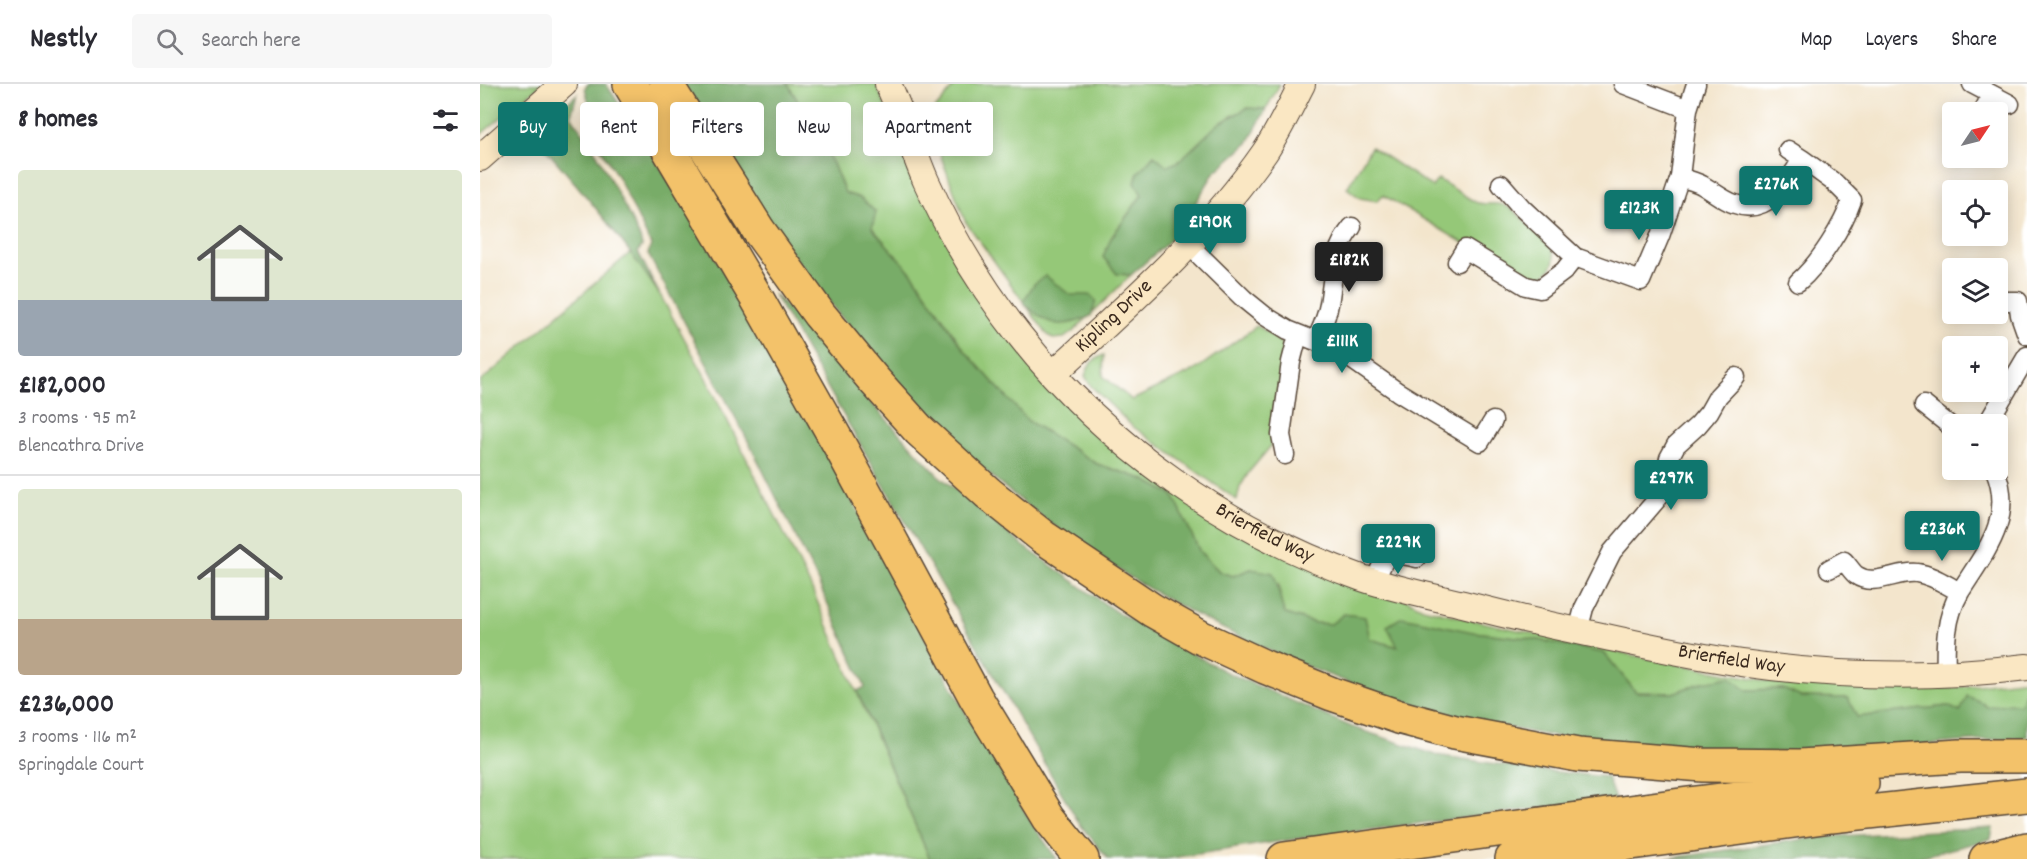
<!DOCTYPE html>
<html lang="en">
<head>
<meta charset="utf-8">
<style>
	body { margin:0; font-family:Dekko,sans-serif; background:#f7f7f7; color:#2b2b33; height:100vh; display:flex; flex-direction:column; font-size:22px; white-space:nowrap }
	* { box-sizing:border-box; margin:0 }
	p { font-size:20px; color:#7c7c81 }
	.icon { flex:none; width:33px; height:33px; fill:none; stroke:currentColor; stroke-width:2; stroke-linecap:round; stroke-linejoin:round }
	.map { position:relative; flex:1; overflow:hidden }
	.drawer { display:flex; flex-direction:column; background:#fff; width:480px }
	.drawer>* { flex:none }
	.banner { position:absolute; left:18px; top:18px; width:570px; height:54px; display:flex; gap:12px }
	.needle { width:39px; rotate:55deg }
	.fabs { position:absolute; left:1462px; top:18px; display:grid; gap:12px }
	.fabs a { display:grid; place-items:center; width:66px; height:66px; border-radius:6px; background:#fff; box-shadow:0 3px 15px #0003; font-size:30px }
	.price { position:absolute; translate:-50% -51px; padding:0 14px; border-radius:6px; background:#0f766e; color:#fff; font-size:20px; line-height:39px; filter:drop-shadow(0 2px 3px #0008) }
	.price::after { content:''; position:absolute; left:50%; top:36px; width:18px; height:14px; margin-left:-9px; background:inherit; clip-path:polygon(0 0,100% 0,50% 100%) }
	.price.active { background:#222; color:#fff }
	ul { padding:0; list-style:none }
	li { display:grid; align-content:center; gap:12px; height:318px; padding:0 18px }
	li+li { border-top:2px solid #e1e1e2 }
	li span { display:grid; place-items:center; height:186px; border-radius:6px; color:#555 }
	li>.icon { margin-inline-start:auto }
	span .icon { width:108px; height:108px; fill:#fffc; stroke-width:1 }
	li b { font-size:26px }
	h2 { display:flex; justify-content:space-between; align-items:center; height:72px; padding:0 18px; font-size:26px }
	.tag { padding:0 21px; border-radius:6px; background:#fff; box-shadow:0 3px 15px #0003; font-size:21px; line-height:54px }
	.tag.active { background:#0f766e; color:#fff }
	header { display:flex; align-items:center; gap:36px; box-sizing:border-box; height:84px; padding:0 30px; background:#fff; border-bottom:2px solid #e1e1e2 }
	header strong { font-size:28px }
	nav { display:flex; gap:33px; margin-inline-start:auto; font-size:21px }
	.search { width:420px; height:54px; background:#f7f7f7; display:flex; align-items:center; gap:15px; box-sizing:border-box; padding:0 21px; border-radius:6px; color:#7c7c81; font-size:22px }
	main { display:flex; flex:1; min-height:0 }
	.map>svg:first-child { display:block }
</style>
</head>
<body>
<header>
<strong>Nestly</strong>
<div class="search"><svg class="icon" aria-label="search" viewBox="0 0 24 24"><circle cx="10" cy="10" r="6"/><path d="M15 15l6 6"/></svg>Search here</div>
<nav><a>Map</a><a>Layers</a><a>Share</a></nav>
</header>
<main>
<section class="drawer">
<h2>8 homes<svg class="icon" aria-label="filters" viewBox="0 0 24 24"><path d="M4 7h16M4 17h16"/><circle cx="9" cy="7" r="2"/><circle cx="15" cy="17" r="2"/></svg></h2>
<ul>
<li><span style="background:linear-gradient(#dfe7d0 70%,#9aa5b1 0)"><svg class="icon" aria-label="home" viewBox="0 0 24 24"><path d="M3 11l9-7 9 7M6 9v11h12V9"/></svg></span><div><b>£182,000</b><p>3 rooms · 95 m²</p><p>Blencathra Drive</p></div></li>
<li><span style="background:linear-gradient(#dfe7d0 70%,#b9a48a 0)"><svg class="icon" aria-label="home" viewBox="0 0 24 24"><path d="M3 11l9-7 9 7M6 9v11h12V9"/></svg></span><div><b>£236,000</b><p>3 rooms · 116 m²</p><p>Springdale Court</p></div></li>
</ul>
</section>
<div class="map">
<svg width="1547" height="775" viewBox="0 0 1547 775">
	<rect width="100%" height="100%" fill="#fff"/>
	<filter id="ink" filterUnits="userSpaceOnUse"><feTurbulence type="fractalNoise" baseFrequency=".0167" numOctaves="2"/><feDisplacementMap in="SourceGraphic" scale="12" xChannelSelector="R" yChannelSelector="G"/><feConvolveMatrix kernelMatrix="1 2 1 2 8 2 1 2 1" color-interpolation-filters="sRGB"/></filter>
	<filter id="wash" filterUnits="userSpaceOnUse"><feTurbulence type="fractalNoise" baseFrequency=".008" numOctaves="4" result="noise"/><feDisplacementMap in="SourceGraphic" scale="24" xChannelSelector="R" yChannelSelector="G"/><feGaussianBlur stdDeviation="1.35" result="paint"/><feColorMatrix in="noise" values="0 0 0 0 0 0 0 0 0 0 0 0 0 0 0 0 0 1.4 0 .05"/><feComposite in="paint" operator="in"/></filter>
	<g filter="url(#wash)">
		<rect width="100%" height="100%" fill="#f3e5cc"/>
		<!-- green -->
		<path fill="#95c878" stroke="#68794b" stroke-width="1.5" d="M 0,0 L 62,0 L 0,51 Z
			M 308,0 L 396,0 L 435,93 L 632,364 L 943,524 L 992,536 L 1161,573 L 1309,601 L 1356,600 L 1404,603 L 1472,604 L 1547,595 L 1547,604 L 1541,621 L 1507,623 L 1501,618 L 1480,628 L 1468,622 L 1377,633 L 1367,614 L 1320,613 L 1303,605 L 1266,606 L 1223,598 L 1193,609 L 1156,608 L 1124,569 L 1054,555 L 993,548 L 919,563 L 889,555 L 864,530 L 851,540 L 835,539 L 805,530 L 801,521 L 799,501 L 771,485 L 753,492 L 740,488 L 720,468 L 693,411 L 663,395 L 617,380 L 548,337 L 485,267 L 435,193 L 392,144 L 380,114 L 365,109 L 353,80 Z
			M 476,0 L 800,0 L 786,25 C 742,19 723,67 688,83 L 674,71 L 658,89 L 656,99 L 662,111 L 631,154 L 637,190 L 651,191 L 594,247 L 584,254 L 573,255 L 566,249 L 485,137 L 447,35 Z
			M 891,63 L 952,103 L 958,95 L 995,118 C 1005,122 1013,118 1023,121 C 1034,124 1041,134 1049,141 C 1068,158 1090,176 1057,196 L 1044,195 L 903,111 L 897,117 L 880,114 L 867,104 Z
			M 151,168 L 179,209 L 225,292 L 330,501 L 450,775 L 0,775 L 0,298 Z
			M 777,242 L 792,251 L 803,261 L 806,298 L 791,362 L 769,388 L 760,403 L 757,416 L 652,342 L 611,302 L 605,292 C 609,279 612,276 624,271 L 623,292 L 652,316 L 715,286 Z"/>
		<!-- forest -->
		<path fill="#78ac68" stroke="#5a6b43" stroke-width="1.5" d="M 108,0 L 126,0 L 206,122 L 332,341 L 487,631 L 553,741 L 577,775 L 450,775 L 377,607 L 385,603 L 334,489 L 269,359 L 168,170 L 171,161 L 139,95 L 121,65 L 105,4 Z
			M 198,0 L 308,0 L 353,80 L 365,109 L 380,114 L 396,128 L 392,144 L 435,193 L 485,267 L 548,337 L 617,380 L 663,395 L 693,411 L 720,468 L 740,488 L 753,492 L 771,485 L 793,489 C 800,503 799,517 805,530 L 835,539 L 851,540 L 864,530 L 885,533 L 890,555 L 918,563 L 907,542 L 922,533 L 993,548 L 1054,555 L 1124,569 L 1156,608 L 1193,609 L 1223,598 L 1250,593 L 1266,606 L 1303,605 L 1321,613 L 1368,614 L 1377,633 L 1468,622 L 1480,628 L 1487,612 L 1501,618 L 1507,623 L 1530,619 L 1540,621 L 1547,604 L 1547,653 C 1443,660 1337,672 1233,668 C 1150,664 1066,654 985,634 C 776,581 574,471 428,311 C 393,274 361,234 330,193 C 315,174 300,155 286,135 C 256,91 227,45 198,0 Z
			M 97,10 L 91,31 L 117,70 L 150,133 L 160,154 L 162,162 L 158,168 L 179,209 C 141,153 98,101 53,51 Z
			M 767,24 L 786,25 L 768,59 L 734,89 L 695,152 L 651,191 L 637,190 L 623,173 L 631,154 L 662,111 L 655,98 L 658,89 L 674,71 L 687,82 L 698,78 L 738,40 Z
			M 566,192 L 590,211 L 610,211 L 616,217 L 611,232 C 580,246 567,242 543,218 L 554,200 Z
			M 293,209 L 340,258 L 383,310 L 458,391 L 541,460 L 638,529 L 746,588 L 872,643 L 956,671 L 1058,686 L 1127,693 L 1135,715 L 822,754 L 685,775 L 628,775 L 599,739 Z
			M 1513,744 L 1511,755 L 1432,775 L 1184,775 L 1339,753 Z"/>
	</g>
	<g filter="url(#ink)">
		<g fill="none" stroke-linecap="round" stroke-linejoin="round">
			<!-- street casing -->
			<g stroke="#574638" stroke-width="21">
				<path id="street" d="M 1143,0 L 1208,25
					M 1492,0 L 1530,20
					M 1503,27 L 1512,11
					M 1200,93 C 1208,96 1216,98 1222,101 C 1233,107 1243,116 1255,120 C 1287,132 1308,99 1322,75 L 1308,66
					M 1021,100 L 1042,124 L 1095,173 L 1161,197 L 1180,152 L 1200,93 L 1208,25 L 1216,0
					M 709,161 L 764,215 L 785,232 L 808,246 L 853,264 L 871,275 L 918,308 L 1000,358 L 1013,337
					M 977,178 L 985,165 L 1046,202 L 1060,205 L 1084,187 L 1095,173
					M 1318,198 C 1339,180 1363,142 1372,116 L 1355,99 L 1322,75
					M 1519,217 L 1538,217 L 1540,231 L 1547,251
					M 836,257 C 841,245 847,233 849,220 C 854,191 852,167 872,143
					M 1444,321 L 1473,344
					M 1507,340 L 1547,272
					M 805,371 L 801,351 L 811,278 L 818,251
					M 1349,485 L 1364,477 C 1368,481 1372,488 1376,491 C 1394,504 1418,486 1437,489 C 1453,491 1466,501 1480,508 C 1465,534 1465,561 1466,590
					M 894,498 C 908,469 904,466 937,474
					M 1480,508 C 1505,468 1535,434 1515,386
					M 1098,547 L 1104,524 L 1132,468 L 1179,413 L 1184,400 L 1189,374 L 1196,361 L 1218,341 L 1229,328 L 1238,312 L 1256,293"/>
			</g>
			<!-- secondary casing -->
			<g stroke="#574638" stroke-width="28">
				<g id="secondary">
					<path id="s1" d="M 408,0 C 423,32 432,65 446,97 C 471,152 502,204 540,252 C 628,363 749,447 882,494 C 915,505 949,512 983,520 C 1026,531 1069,541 1112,550 C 1164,561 1216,573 1269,580 C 1361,593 1455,594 1547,583"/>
					<path d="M 0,74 L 84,0"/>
					<path id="s2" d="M 573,290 C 648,221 726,153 785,68 C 799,47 810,23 822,0"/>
				</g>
			</g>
			<!-- highway casing -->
			<g stroke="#574638" stroke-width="36">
				<path id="highway" d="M 150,0 L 275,211 L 360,362 L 496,614 L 569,734 L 602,775
					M 186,0 L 279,147 L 339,230 L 393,295 L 439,346 L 508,409 L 563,453 L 672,526 L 720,553 L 785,583 L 852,610 L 919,633 L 975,648 L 1098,671 L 1223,681 L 1320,682 L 1480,672 L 1547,672
					M 804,775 L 1208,720 L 1382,699
					M 1032,775 L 1351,732 L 1547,711
					M 1506,775 L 1547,765"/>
			</g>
			<!-- street -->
			<use href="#street" stroke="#fff" stroke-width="18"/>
			<!-- secondary -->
			<use href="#secondary" stroke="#fae7c3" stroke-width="26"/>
			<!-- highway -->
			<use href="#highway" stroke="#f3c26a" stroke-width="33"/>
		</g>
	</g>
	<g text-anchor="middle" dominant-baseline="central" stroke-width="4.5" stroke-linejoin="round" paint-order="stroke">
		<!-- street labels -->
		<g font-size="21" fill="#3b2a1e" stroke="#fff">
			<text stroke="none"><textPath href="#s2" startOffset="84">Kipling Drive</textPath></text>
			<text stroke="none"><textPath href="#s1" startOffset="603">Brierfield Way</textPath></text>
			<text stroke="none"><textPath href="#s1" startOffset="1089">Brierfield Way</textPath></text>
		</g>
	</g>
</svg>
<div class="fabs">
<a><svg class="needle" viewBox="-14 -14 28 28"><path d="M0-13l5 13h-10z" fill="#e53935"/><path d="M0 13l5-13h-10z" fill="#7c7c81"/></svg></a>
<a><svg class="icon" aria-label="locate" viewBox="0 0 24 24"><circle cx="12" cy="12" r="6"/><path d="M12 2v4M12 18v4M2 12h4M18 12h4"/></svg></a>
<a><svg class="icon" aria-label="layers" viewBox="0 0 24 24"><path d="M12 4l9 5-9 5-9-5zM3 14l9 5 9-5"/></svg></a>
<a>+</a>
<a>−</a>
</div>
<b class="price" style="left:1296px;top:133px">£276K</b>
<b class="price" style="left:1159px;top:157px">£123K</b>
<b class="price" style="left:730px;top:171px">£190K</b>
<b class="price active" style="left:869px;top:209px">£182K</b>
<b class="price" style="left:862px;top:290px">£111K</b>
<b class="price" style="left:1191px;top:427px">£297K</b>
<b class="price" style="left:1462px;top:478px">£236K</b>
<b class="price" style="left:918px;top:491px">£229K</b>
<div class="banner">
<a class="tag active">Buy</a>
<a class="tag">Rent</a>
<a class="tag">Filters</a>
<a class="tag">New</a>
<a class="tag">Apartment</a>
</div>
</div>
</main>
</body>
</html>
